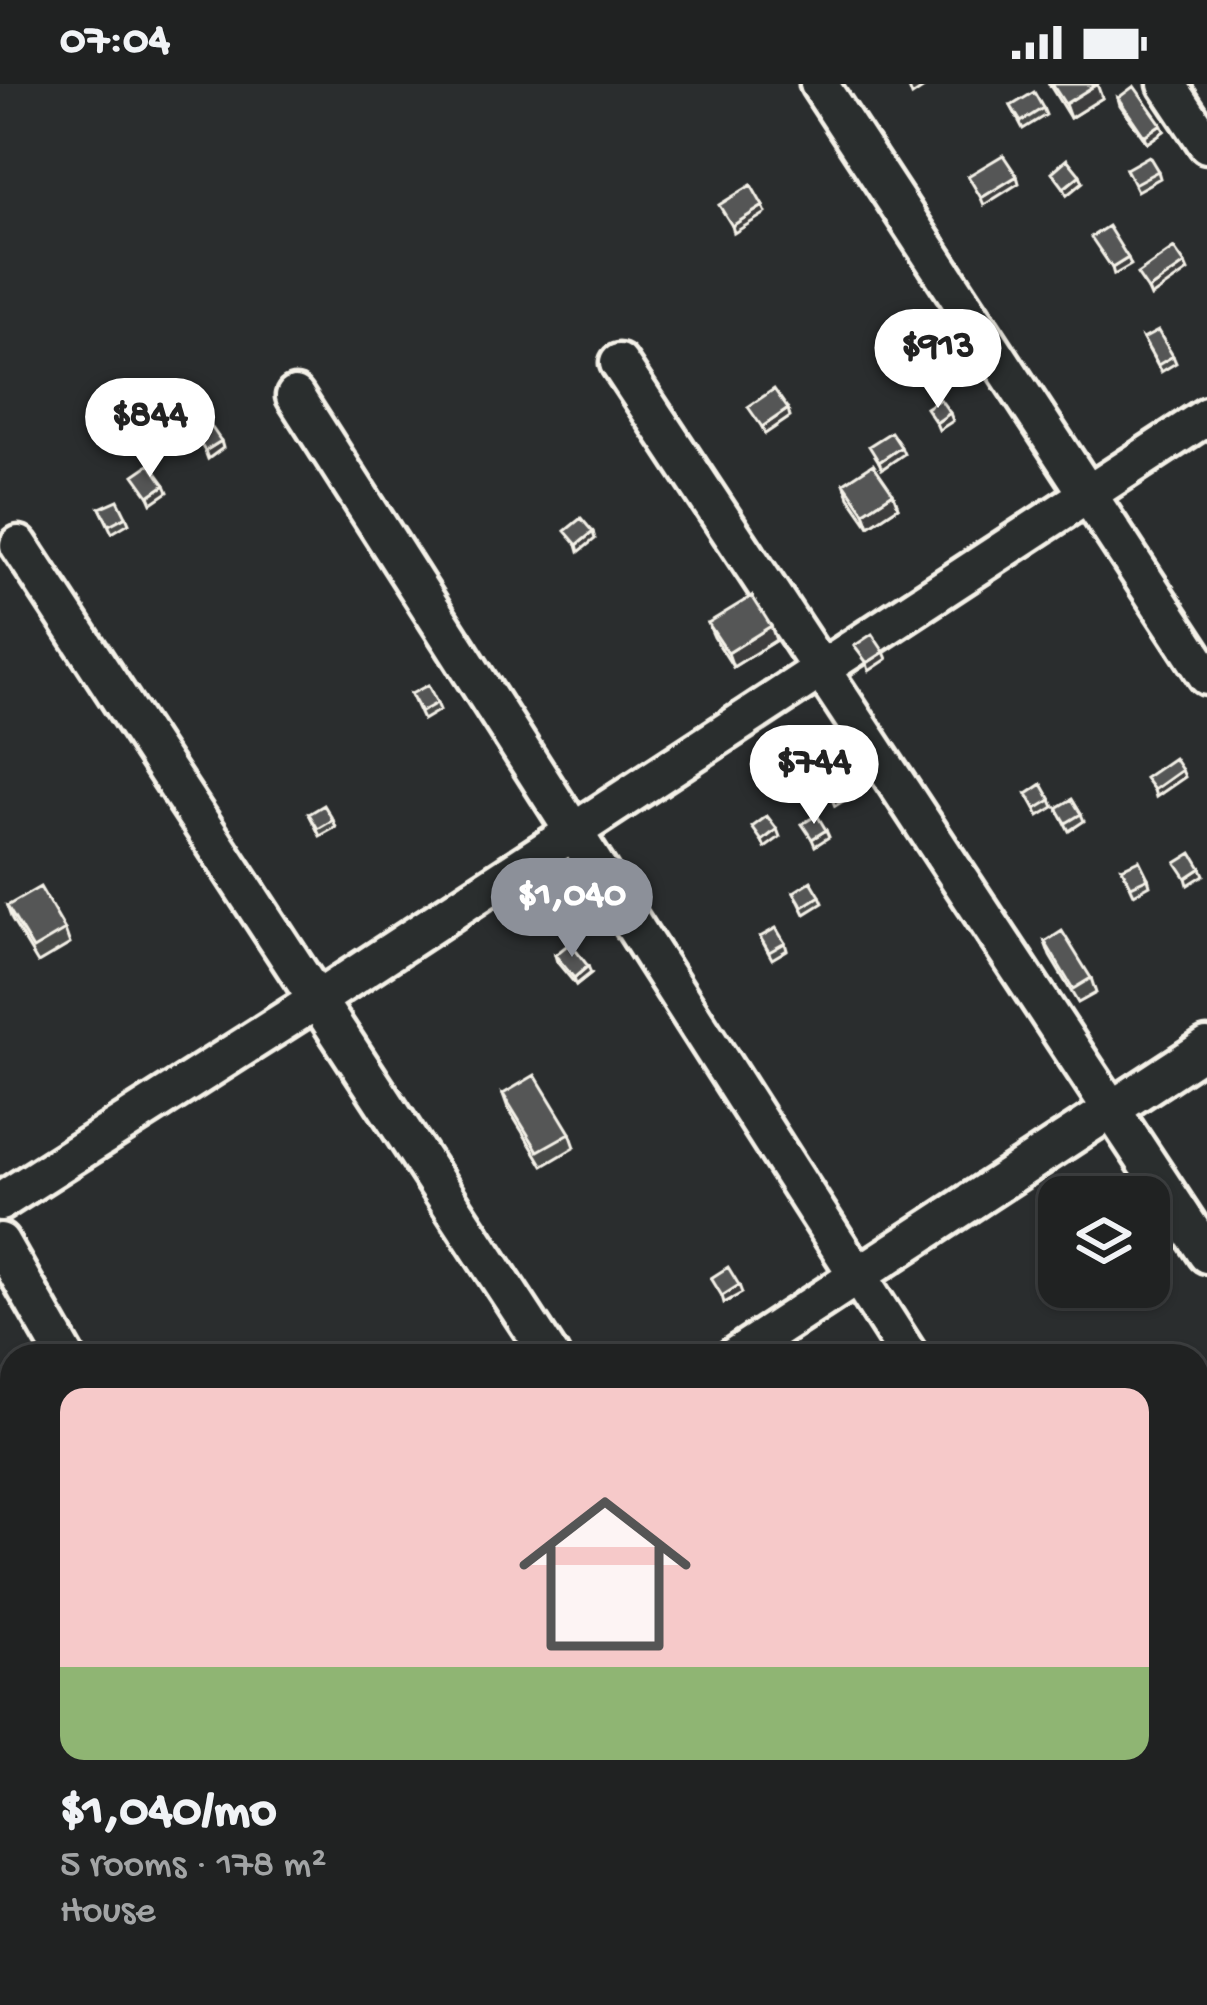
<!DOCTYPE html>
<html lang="en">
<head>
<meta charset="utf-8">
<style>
	body { margin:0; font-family:"Gochi Hand",sans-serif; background:#2d2f2f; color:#f1f3f6; height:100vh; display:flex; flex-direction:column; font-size:45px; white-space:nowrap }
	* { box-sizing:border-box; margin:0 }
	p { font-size:39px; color:#a2a4a5 }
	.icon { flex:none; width:66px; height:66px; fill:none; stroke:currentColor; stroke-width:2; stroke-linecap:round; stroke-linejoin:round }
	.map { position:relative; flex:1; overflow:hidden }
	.drawer { position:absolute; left:0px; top:1260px; width:1209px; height:663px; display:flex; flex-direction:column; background:#202222; border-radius:36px 36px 0 0; box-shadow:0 3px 9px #0004,0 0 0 3px #3d3f40 }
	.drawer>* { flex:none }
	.tools { position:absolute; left:1038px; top:1092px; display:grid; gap:24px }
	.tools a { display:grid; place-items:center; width:132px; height:132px; border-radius:24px; background:#202222; box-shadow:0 3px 9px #0004,0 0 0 3px #3d3f40; font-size:60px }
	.price { position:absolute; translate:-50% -102px; padding:0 27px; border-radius:42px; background:#fff; color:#222; font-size:39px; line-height:78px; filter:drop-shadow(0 3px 6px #0008) }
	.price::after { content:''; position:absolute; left:50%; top:72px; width:36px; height:27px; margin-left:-18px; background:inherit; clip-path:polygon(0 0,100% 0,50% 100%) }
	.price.on { background:#8c9099; color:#fff }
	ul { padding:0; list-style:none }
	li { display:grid; align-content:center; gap:24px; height:636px; padding:0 60px }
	li span { display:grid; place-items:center; height:372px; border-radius:24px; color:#555 }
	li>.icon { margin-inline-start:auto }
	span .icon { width:216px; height:216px; fill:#fffc; stroke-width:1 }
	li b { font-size:51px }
	.status { display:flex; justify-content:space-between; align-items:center; height:84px; padding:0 60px; background:#202222; direction:ltr }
	.status svg { height:33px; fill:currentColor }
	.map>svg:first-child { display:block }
</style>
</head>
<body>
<div class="status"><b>07:04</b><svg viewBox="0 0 49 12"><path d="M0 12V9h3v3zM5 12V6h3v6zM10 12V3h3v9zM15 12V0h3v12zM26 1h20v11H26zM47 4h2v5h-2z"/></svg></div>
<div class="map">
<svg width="1207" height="1921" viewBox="0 0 1207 1921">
	<rect width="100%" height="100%" fill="#2a2d2e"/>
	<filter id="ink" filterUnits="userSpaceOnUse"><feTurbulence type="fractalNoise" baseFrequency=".00833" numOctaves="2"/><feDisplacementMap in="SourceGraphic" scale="24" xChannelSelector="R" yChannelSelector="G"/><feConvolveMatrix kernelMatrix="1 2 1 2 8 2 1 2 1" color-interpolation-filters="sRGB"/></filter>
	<g filter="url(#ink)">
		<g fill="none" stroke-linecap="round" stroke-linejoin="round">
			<!-- minor casing -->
			<g stroke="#f4f1e8" stroke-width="45">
				<path id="minor" d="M 819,0 L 1207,592
					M 1167,0 L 1207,60
					M 619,279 L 1207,1170
					M 295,312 L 909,1272
					M 19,461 L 550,1272
					M 0,1118 L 317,916 L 1207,332
					M 0,1158 L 65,1272
					M 735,1272 L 1207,963
					M 1197,1722 L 1203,1731
					M 430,1911 L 435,1921
					M 897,1921 L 909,1911"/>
			</g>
			<!-- minor -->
			<use href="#minor" stroke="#2a2d2e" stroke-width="36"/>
		</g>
		<!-- wall -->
		<path fill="#494b4a" stroke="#f4f1e8" stroke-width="3" d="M 1049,0 L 1096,0 L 1102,14 L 1070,34 Z
			M 1118,14 L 1164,47 L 1147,59 L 1120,21 Z
			M 1011,22 L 1043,24 L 1046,31 L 1023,45 Z
			M 1126,85 L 1158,87 L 1160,94 L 1137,107 Z
			M 1143,255 L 1173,272 L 1176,279 L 1161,288 Z
			M 844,399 L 893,409 L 898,423 L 869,442 L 849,413 Z
			M 100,424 L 126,432 L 129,439 L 112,449 Z
			M 708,539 L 771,542 L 776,556 L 733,583 L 714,553 Z
			M 411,610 L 437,619 L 440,626 L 423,636 Z
			M 1027,710 L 1051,716 L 1054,723 L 1039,732 Z
			M 1057,724 L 1081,730 L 1084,737 L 1069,747 Z
			M 309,730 L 333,736 L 336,743 L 320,752 Z
			M 1122,784 L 1148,794 L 1150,801 L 1134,810 Z
			M 794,808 L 820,812 L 823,819 L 805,830 Z
			M 7,822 L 65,846 L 70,860 L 38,879 L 12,836 Z
			M 760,853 L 785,859 L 787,866 L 772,875 Z
			M 1045,858 L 1091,894 L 1096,909 L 1078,919 L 1050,872 Z
			M 555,871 L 591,889 L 576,901 L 557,878 Z
			M 503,1010 L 570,1049 L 575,1063 L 543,1082 L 508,1024 Z
			M 1207,1315 L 1207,1339 L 1197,1345 L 1197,1317 Z"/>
		<!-- shaded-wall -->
		<path fill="#3c3d3c" stroke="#f4f1e8" stroke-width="3" d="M 916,0 L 930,0 L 912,12 L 909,4 Z
			M 1097,0 L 1102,14 L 1070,34 L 1065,20 Z
			M 1161,40 L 1164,47 L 1147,59 L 1144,52 Z
			M 1080,91 L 1083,98 L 1067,111 L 1064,104 Z
			M 1017,92 L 1019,99 L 984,121 L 981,114 Z
			M 763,122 L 766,129 L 734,149 L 732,142 Z
			M 1128,174 L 1131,181 L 1114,191 L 1112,184 Z
			M 1185,180 L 1188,187 L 1151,213 L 1148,206 Z
			M 788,325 L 790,333 L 765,350 L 762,343 Z
			M 950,329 L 953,337 L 939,346 L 936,339 Z
			M 221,357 L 223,364 L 208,375 L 205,367 Z
			M 901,363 L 904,370 L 882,385 L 879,378 Z
			M 165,401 L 168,408 L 152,419 L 149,412 Z
			M 893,409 L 898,423 L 869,442 L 864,428 Z
			M 593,448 L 595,455 L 579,468 L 577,461 Z
			M 771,542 L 776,556 L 733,583 L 728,569 Z
			M 884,568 L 887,575 L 869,587 L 867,579 Z
			M 1182,686 L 1185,693 L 1156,713 L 1154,706 Z
			M 850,704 L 853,711 L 835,722 L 832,715 Z
			M 777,745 L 780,753 L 765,764 L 762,757 Z
			M 826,746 L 829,753 L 815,762 L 812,755 Z
			M 1201,784 L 1204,791 L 1188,801 L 1186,794 Z
			M 588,882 L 591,889 L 576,901 L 574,894 Z
			M 739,1201 L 742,1209 L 724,1219 L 722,1212 Z
			M 1117,1203 L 1130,1203 L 1116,1213 L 1114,1206 Z"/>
		<!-- building -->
		<path fill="#555756" stroke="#f4f1e8" stroke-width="3" d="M 1052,0 L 1097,0 L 1065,20 Z
			M 1134,2 L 1161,40 L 1144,52 L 1118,14 Z
			M 1034,8 L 1043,24 L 1021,38 L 1011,22 Z
			M 1003,71 L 1017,92 L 981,114 L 968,92 Z
			M 1149,72 L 1158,87 L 1134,100 L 1126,85 Z
			M 1067,75 L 1080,91 L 1064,104 L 1052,88 Z
			M 751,101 L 763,122 L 732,142 L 719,121 Z
			M 1108,142 L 1128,174 L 1112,184 L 1091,153 Z
			M 1174,164 L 1185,180 L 1148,206 L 1137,190 Z
			M 1158,247 L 1173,272 L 1158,281 L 1143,255 Z
			M 774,305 L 788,325 L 762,343 L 748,323 Z
			M 940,315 L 950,329 L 936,339 L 926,324 Z
			M 210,341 L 221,357 L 205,367 L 195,352 Z
			M 891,348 L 901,363 L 879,378 L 869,362 Z
			M 150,380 L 165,401 L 149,412 L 134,391 Z
			M 873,380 L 893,409 L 864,428 L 844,399 Z
			M 118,416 L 126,432 L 109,441 L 100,424 Z
			M 581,434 L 593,448 L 577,461 L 565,447 Z
			M 752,512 L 771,542 L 728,569 L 708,539 Z
			M 872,550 L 884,568 L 867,579 L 854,562 Z
			M 428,601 L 437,619 L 421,628 L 411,610 Z
			M 1174,674 L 1182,686 L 1154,706 L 1145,694 Z
			M 840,687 L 850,704 L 832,715 L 822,698 Z
			M 1042,700 L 1051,716 L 1036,725 L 1027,710 Z
			M 1072,715 L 1081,730 L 1066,739 L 1057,724 Z
			M 324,721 L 333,736 L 318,745 L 309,730 Z
			M 817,731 L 826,746 L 812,755 L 802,740 Z
			M 767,732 L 777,745 L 762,757 L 752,743 Z
			M 1192,769 L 1201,784 L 1186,794 L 1176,779 Z
			M 1139,776 L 1148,794 L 1131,802 L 1122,784 Z
			M 811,797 L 820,812 L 803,823 L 794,808 Z
			M 40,803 L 65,846 L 33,865 L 7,822 Z
			M 776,844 L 785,859 L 769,868 L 760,853 Z
			M 1062,847 L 1091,894 L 1073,905 L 1045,858 Z
			M 570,859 L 588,882 L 574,894 L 555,871 Z
			M 535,991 L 570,1049 L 538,1067 L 503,1010 Z
			M 728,1183 L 739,1201 L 722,1212 L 711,1194 Z
			M 1205,1312 L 1207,1330 L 1197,1336 L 1197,1317 Z"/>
	</g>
</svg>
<div class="tools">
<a><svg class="icon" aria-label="layers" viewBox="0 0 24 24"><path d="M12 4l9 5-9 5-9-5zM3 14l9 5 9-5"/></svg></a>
</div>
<b class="price" style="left:938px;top:327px">$913</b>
<b class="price" style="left:150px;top:396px">$844</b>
<b class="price" style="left:814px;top:743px">$744</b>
<b class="price on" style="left:572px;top:876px">$1,040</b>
<section class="drawer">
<ul>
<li><span style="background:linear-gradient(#f6c9c9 75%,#8fb573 0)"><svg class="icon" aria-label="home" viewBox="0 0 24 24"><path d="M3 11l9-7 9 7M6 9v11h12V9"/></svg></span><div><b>$1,040/mo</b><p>5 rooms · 178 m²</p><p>House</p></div></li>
</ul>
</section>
</div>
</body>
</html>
